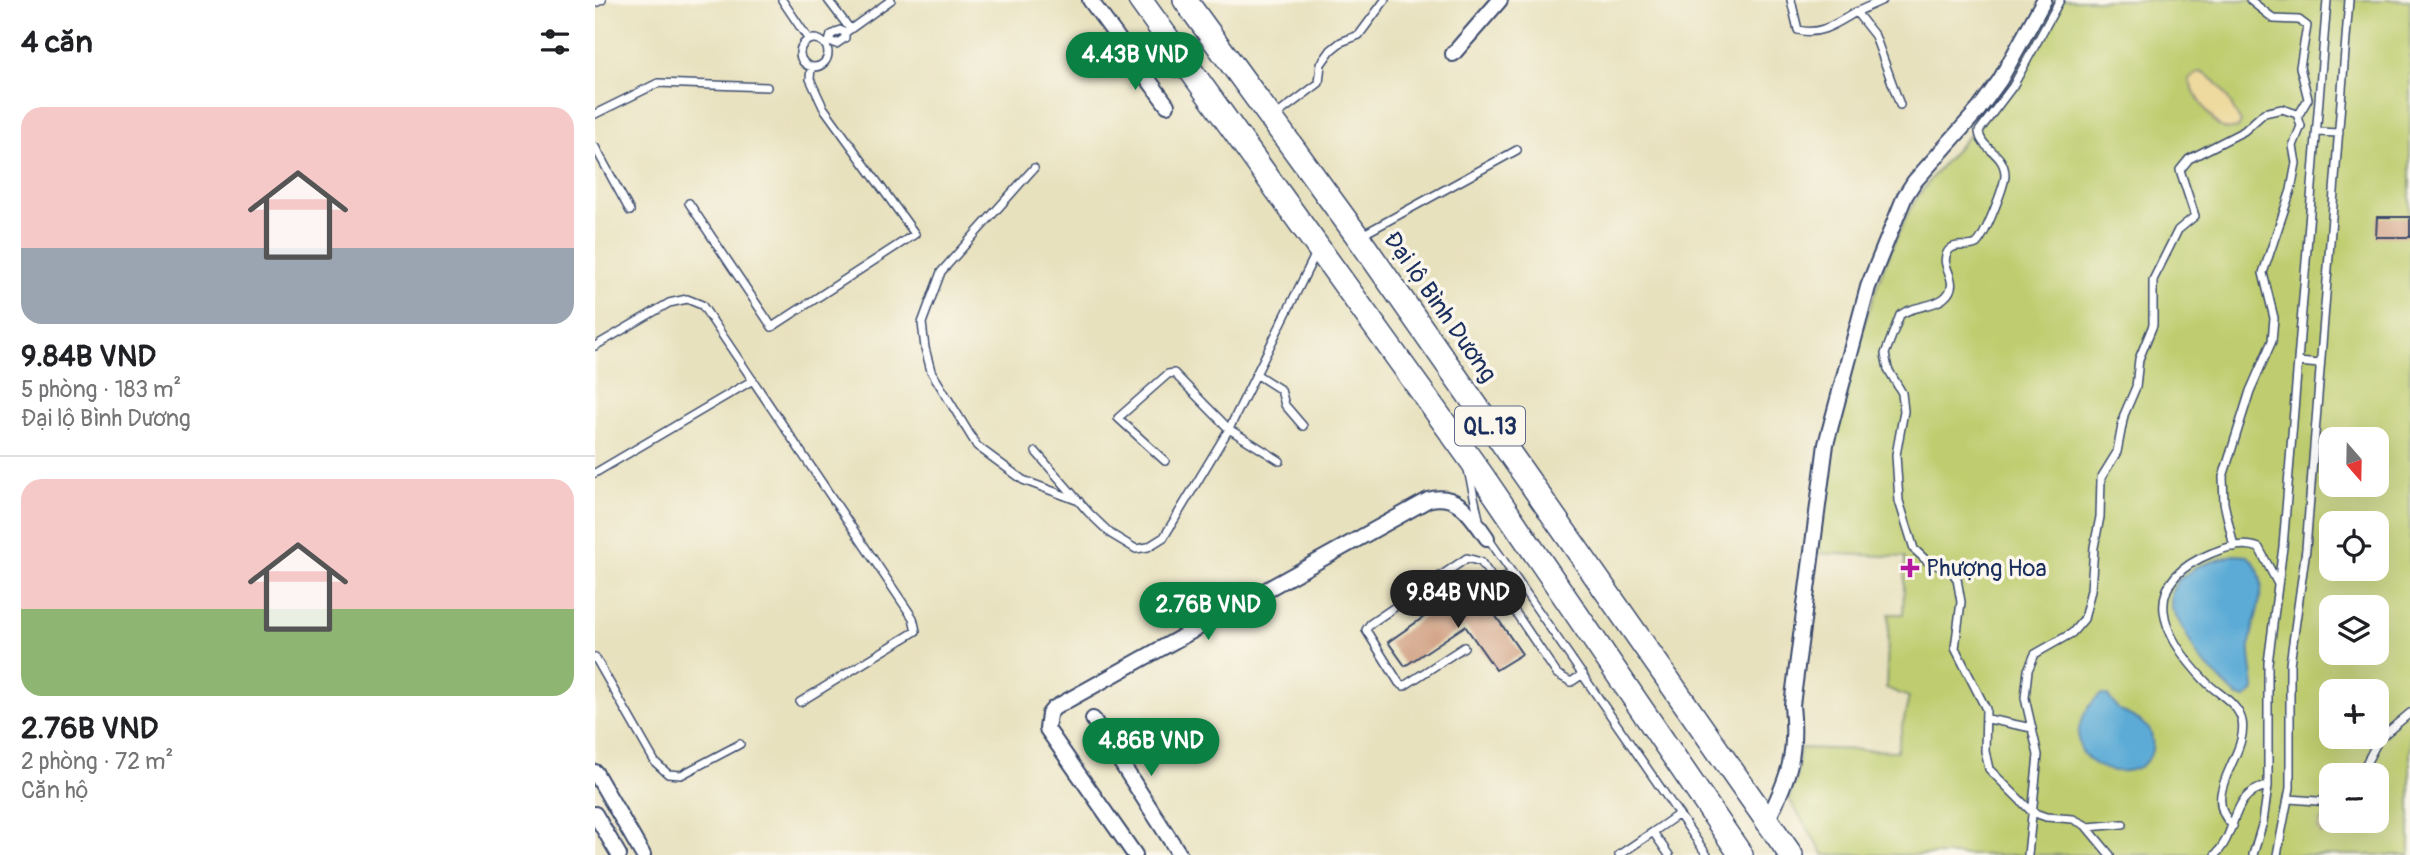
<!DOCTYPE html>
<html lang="vi">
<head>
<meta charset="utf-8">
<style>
	body { margin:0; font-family:Pangolin,sans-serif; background:#f2f2f2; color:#202124; height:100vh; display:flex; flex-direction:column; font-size:26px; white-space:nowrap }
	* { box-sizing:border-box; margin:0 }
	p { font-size:23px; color:#757577 }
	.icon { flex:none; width:38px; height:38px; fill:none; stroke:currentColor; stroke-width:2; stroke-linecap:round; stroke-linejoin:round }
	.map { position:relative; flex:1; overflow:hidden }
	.panel { display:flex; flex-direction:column; background:#fff; width:595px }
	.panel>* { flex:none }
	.needle { width:46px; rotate:160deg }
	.controls { position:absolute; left:1724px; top:427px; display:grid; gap:14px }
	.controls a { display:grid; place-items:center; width:70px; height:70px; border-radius:14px; background:#fff; box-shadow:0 7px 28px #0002; font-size:35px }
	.price { position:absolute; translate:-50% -60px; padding:0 16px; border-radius:24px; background:#0b8043; color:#fff; font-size:23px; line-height:46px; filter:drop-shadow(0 2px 4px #0008) }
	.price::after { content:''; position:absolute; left:50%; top:42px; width:21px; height:16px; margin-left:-10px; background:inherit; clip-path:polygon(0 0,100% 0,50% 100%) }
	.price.selected { background:#222; color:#fff }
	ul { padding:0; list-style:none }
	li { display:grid; align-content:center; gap:14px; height:371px; padding:0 21px }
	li+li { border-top:2px solid #e0e0e0 }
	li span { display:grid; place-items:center; height:217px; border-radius:21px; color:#555 }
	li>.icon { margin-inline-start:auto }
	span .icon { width:126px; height:126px; fill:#fffc; stroke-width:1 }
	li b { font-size:30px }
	h2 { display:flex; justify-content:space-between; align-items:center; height:84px; padding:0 21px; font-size:30px }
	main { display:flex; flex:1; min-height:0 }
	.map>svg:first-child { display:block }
</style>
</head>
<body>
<main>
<section class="panel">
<h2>4 căn<svg class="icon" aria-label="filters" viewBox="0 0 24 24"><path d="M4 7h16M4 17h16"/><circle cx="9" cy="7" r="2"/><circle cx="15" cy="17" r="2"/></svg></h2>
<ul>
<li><span style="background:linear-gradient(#f6c9c9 65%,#9aa5b1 0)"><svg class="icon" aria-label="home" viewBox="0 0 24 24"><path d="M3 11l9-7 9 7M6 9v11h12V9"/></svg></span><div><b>9.84B VND</b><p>5 phòng · 183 m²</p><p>Đại lộ Bình Dương</p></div></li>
<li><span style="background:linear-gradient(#f6c9c9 60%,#8fb573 0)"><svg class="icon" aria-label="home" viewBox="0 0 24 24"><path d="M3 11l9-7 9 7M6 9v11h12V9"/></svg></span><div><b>2.76B VND</b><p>2 phòng · 72 m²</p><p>Căn hộ</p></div></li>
</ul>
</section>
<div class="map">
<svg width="1815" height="855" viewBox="0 0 1815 855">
	<rect width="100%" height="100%" fill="#fbf7ec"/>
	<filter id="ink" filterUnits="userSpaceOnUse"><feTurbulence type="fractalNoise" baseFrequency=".0143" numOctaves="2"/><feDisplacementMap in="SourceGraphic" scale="14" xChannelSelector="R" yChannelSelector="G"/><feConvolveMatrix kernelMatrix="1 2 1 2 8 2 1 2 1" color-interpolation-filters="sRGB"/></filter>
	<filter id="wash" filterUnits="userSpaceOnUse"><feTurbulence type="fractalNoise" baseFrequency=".00686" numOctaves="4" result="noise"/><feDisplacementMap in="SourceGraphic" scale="28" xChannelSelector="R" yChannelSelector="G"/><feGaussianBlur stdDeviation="1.57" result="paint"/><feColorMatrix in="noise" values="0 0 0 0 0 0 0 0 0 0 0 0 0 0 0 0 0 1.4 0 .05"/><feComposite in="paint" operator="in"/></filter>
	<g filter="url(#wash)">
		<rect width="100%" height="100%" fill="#e8e1be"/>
		<!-- green -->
		<path fill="#bfcd70" stroke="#6d7e67" stroke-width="2" fill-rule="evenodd" d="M 1458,0 L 1815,0 L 1815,855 L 1229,855 L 1194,799 L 1201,779 L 1205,748 L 1302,751 L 1314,697 L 1291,688 L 1294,614 L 1308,614 L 1310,557 L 1221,553 C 1239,439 1260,320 1312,215 C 1331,177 1365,148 1391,115 C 1418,81 1437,37 1458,0 ZM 1736,439 L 1782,439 L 1782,485 L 1736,485 ZM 1736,523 L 1782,523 L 1782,569 L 1736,569 ZM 1736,607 L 1782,607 L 1782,653 L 1736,653 ZM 1736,691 L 1782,691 L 1782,737 L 1736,737 ZM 1736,775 L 1782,775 L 1782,821 L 1736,821 Z"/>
		<!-- sand -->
		<path fill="#eeda9e" stroke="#84847e" stroke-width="2" d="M 1605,72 C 1629,81 1633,102 1646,122 L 1643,128 C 1637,129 1631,131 1626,127 C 1618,123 1594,86 1594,79 Z
			M 1726,820 L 1762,821 L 1756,833 L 1750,837 L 1738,831 L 1726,834 L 1723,828 Z"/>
		<!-- water -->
		<path fill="#5cabd6" stroke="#3c6d9a" stroke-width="2" d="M 1638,555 L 1653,556 C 1681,582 1657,615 1655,646 C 1654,661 1659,676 1659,691 L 1651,698 L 1643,697 L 1605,660 L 1576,607 L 1576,594 L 1582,581 L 1601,567 Z
			M 1505,695 L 1512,695 L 1524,710 L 1544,720 L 1555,730 C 1575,792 1465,780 1486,722 C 1490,711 1496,702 1505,695 Z"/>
		<g id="blocks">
			<!-- building -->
			<path fill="#d09f81" d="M 1782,217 L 1815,217 L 1815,237 L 1781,237 Z
				M 880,586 L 927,654 L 901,670 L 870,626 L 810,666 L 793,642 L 868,590 L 870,593 Z"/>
		</g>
	</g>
	<g filter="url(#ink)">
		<use href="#blocks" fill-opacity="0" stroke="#3a4a6c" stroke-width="2"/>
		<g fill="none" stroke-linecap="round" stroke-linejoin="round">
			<!-- service casing -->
			<g stroke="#3a4a6c" stroke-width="10">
				<path id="service" d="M 187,0 L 214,40
					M 233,0 L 255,29
					M 1196,0 L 1203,30 C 1225,36 1242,23 1261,12 L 1280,36 L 1305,105
					M 1465,0 L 1418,86 L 1384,131 C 1385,150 1410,152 1410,175 C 1410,185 1389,239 1381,244 C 1372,249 1358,241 1352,253 C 1344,268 1368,282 1349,298 C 1337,308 1318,305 1305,315 L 1290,354 L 1293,369 L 1307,393 L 1309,411 L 1301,455 L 1304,501 L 1319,549 L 1332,561 L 1357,572 L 1362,579 L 1366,602 L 1360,648 L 1391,709 L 1390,751 L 1394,769 L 1437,812 L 1451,817 L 1478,819 L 1490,825 L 1515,855
					M 1655,0 L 1679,19 L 1704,20 L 1712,26 L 1705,67 L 1713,99 L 1703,116
					M 0,3 L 7,0
					M 1261,12 L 1288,0
					M205 53a14 14 0 1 1 28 0a14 14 0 1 1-28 0Z
					M 236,41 L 241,44 L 250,38 L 250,33 L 296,0
					M 234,42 L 236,35 L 245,30 L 250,33
					M 0,114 L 63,83 L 172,87
					M 680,116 L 724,83 L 726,64 L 736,50 L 746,42 L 764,35 L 790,0
					M 1722,132 L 1744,133
					M 0,147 L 35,211
					M 439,168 L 346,272 L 327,323 L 330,348 L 336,371 L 382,446 L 428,480 L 484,501
					M 94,203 L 177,327 L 320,234 L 228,107 L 215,79 L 216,67
					M 767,235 L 922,150
					M 0,346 L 74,303 L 92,299 L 107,305 L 318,618 L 321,631 L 205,702
					M 1703,362 L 1725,364
					M 661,374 L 686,390 L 690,405 L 708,426
					M 441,452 L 494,513 L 516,534 L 541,549 L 553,547 L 569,537 L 634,429 L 721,253
					M 570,461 L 523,418 L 573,374 L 579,373 L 634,429 L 685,461
					M 873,470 L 884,519
					M 0,473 L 158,380
					M 893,538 L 1112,855
					M 916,572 L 902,585 L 962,674 L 976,682 L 988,674
					M 869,647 L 809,686 L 804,683 L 771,630 L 775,624 L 872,558 L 886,562 L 902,585
					M 0,657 L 60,762 L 73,774 L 86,775 L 145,744
					M 1393,719 L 1437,728
					M 1765,775 L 1784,739 L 1815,713
					M 1694,799 L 1736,802
					M 1638,826 C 1603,793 1654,756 1647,721 C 1643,703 1623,694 1611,682 C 1566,635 1542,583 1617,553 C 1631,547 1650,542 1664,548 L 1683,584
					M 1493,827 L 1528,824
					M 1058,832 L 1084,814
					M 1024,855 L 1058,832 L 1074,855
					M 1433,855 L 1443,755 L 1430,698 L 1433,670 L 1440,654 L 1477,633 L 1489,619 L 1496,590 L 1499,547 L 1505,517 L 1506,478 L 1522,452 L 1529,415 L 1541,387 L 1544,359 L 1558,325 L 1558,280 L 1583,230 L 1600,216 L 1585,170 L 1594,159 L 1649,131 L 1669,113 L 1687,109 L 1702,114 L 1706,126 L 1698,146 L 1701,163 L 1696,190 L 1668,273 L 1679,318 L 1677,341 L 1655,391 L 1628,477 L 1629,503 L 1639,547
					M 1620,855 C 1644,832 1634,793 1673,786
					M 1658,855 L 1668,822 L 1673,786 L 1673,663 L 1688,547 L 1732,0
					M 1682,855 L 1695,788 L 1695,664 L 1711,549 L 1754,0"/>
			</g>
			<!-- minor casing -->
			<g stroke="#3a4a6c" stroke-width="18">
				<path id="minor" d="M 495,0 L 572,105
					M 858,54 L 905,0
					M 537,58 L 597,73
					M 498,719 L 585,855
					M 0,772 L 48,855
					M 0,814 L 24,855
					M 1172,821 C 1194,777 1202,755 1197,705 L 1231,444 L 1273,287 L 1310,196 L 1319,182 L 1384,109 L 1405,80 L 1449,0
					M 540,855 L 452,729 L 454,714 L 459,708 L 833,500 C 863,491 877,517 892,538"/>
			</g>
			<!-- trunk casing -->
			<g stroke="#3a4a6c" stroke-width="26">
				<path id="trunk" d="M 545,0 L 886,474 L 1146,855
					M 590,0 L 763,237 L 1196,855"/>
			</g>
			<!-- service -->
			<use href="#service" stroke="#fff" stroke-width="7"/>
			<!-- minor -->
			<use href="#minor" stroke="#fff" stroke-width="14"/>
			<!-- trunk -->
			<use href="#trunk" stroke="#fff" stroke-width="23"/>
		</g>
	</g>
	<!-- markers -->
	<path fill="#b5179e" stroke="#fbf7ec" stroke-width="2.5" d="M1311.5 557.5h7v7h7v7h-7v7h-7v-7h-7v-7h7z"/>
	<g text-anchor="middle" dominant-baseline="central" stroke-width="7" stroke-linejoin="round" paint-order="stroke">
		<!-- shield labels -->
		<rect fill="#fbf7ec" stroke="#5e6b89" stroke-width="2" x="860" y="406.5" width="70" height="39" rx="5"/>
		<g font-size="23" font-weight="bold" fill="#1b2f5e">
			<text x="895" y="426">QL.13</text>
		</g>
		<!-- street labels -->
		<g font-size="24" fill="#1b2f5e" stroke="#fbf7ec">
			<text transform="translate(845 307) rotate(55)">Đại lộ Bình Dương</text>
		</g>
		<!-- poi labels -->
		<g font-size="24" fill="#1b2f5e" stroke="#fbf7ec" text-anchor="start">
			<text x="1331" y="568">Phượng Hoa</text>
		</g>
	</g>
</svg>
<div class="controls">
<a><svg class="needle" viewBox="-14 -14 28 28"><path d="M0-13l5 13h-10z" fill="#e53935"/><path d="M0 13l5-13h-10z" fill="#757577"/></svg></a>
<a><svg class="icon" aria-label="locate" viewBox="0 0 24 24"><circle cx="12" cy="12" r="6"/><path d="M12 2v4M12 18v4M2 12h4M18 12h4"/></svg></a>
<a><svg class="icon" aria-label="layers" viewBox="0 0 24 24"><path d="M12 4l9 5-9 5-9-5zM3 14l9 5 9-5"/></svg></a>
<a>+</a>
<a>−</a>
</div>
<b class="price" style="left:540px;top:92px">4.43B VND</b>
<b class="price selected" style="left:863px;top:630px">9.84B VND</b>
<b class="price" style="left:613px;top:642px">2.76B VND</b>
<b class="price" style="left:556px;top:778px">4.86B VND</b>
</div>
</main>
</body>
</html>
